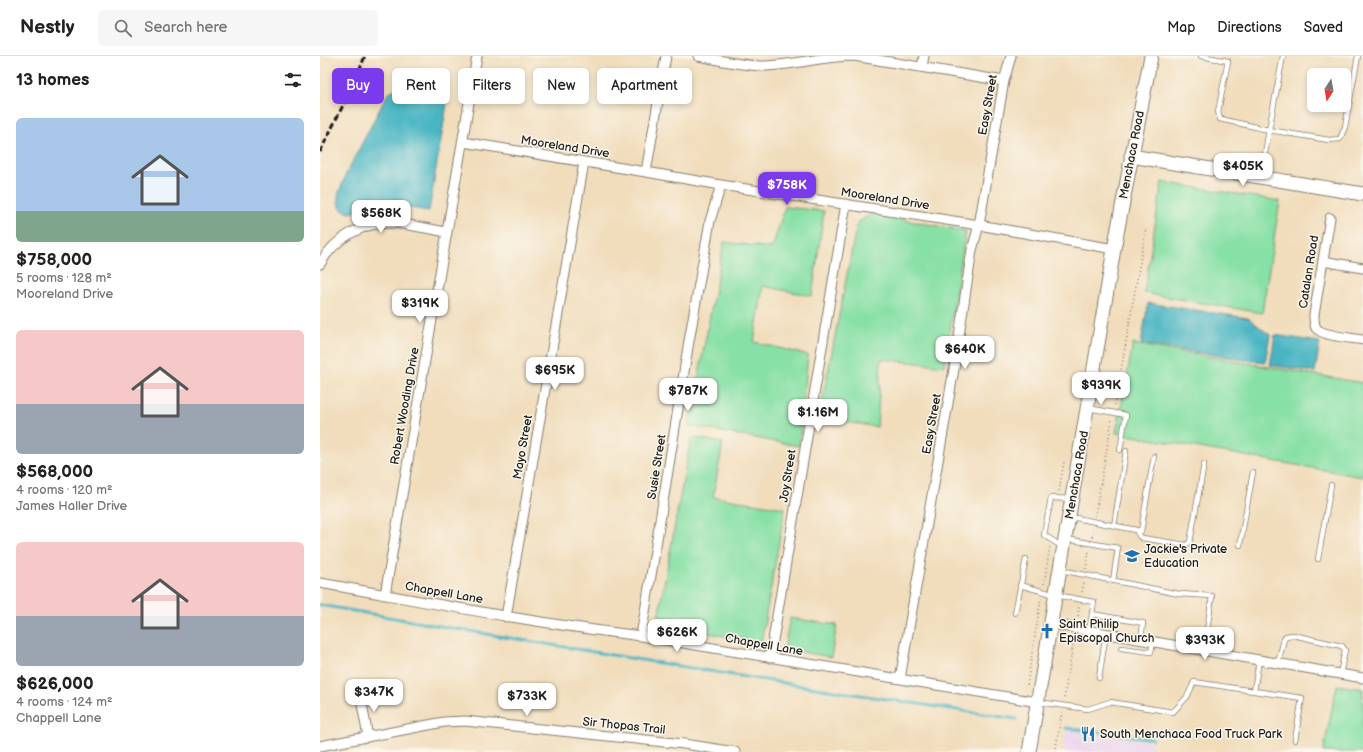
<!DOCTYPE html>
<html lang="en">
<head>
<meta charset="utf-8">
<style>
	body { margin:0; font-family:"Balsamiq Sans",sans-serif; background:#f6f6f6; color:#222; height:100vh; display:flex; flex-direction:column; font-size:15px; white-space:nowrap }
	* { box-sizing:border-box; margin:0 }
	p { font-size:13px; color:#767676 }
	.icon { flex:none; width:22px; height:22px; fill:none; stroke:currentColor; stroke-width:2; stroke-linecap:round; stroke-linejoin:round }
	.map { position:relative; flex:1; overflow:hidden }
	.details { display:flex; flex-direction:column; background:#fff; width:320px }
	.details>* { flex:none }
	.top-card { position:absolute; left:12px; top:12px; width:380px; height:36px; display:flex; gap:8px }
	.needle { width:26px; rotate:191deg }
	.tools { position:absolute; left:987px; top:12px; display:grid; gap:8px }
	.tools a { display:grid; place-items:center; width:44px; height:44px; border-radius:6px; background:#fff; box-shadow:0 2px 6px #0003; font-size:20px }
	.price { position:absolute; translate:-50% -34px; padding:0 9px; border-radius:8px; background:#fff; color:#222; font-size:13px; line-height:26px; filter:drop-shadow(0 1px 2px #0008) }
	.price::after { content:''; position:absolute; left:50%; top:24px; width:12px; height:9px; margin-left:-6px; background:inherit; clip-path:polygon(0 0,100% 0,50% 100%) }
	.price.current { background:#7c3aed; color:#fff }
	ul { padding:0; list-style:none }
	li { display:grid; align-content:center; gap:8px; height:212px; padding:0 16px }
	li span { display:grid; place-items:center; height:124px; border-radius:6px; color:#555 }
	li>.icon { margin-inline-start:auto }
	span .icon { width:72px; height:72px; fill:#fffc; stroke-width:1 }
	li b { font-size:17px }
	h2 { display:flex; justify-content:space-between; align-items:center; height:48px; padding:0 16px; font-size:17px }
	.tag { padding:0 14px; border-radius:6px; background:#fff; box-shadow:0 2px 6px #0003; font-size:14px; line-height:36px }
	.tag.current { background:#7c3aed; color:#fff }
	header { display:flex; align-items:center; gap:24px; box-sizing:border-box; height:56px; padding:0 20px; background:#fff; border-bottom:1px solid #e0e0e0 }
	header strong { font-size:19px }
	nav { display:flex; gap:22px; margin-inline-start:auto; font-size:14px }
	.search { width:280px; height:36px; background:#f6f6f6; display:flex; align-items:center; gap:10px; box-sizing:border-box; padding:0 14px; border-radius:6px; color:#767676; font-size:15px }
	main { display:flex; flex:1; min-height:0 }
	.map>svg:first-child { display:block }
</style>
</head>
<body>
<header>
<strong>Nestly</strong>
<div class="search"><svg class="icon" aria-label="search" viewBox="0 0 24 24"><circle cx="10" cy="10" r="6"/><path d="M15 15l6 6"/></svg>Search here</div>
<nav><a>Map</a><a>Directions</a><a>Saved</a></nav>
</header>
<main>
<section class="details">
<h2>13 homes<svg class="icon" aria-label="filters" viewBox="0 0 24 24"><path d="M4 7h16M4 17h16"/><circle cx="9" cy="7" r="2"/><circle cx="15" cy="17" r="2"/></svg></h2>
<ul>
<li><span style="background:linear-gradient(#a9c7e8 75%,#7fa58c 0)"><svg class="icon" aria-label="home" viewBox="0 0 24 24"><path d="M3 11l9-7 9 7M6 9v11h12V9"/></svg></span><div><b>$758,000</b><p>5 rooms · 128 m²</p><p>Mooreland Drive</p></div></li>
<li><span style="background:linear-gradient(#f6c9c9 60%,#9aa5b1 0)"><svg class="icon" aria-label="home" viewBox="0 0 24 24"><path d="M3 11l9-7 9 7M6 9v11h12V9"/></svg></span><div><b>$568,000</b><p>4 rooms · 120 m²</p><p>James Haller Drive</p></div></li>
<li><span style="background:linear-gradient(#f6c9c9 60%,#9aa5b1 0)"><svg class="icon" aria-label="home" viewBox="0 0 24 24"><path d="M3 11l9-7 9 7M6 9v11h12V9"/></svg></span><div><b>$626,000</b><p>4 rooms · 124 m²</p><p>Chappell Lane</p></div></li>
</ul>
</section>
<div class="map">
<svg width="1043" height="696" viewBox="0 0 1043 696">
	<rect width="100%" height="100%" fill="#fbf7ec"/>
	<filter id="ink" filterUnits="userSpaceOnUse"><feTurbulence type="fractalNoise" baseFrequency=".025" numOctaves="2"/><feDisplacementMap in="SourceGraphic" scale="8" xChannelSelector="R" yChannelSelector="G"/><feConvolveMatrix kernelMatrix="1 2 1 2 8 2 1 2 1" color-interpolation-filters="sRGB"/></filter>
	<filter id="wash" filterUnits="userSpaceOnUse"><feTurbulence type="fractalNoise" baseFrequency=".012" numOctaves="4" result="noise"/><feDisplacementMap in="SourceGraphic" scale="16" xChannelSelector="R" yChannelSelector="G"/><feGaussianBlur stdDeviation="0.9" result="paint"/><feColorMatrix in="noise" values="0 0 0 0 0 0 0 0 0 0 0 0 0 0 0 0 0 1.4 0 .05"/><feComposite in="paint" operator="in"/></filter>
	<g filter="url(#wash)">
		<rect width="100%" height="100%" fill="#f1ddbc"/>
		<!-- built -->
		<path fill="#ead1ec" d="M 747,671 L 832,686 L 830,696 L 743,696 Z"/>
		<!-- green -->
		<path fill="#87e0a5" stroke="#527e60" d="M 842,126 L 960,145 L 942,257 L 824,237 Z
			M 465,151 L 504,155 L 492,240 L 443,230 L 434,286 L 488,299 L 479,390 L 369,370 L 404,186 L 452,192 Z
			M 551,158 L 646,175 L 624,310 L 561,303 L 557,371 L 499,362 L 537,167 Z
			M 813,288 L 1043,327 L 1043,421 L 796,377 Z
			M 371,381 L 403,387 L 393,441 L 465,452 L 441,587 L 337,567 Z
			M 470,562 L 517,569 L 511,601 L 464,593 Z
			M 1017,629 L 1043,633 L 1043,696 L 1003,696 Z"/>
		<!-- water -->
		<path fill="#48b5c3" stroke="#326870" d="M 86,30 L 124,36 L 128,42 L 109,155 L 83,151 L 58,150 L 30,157 L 25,155 L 21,153 L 18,146 L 18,139 L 26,118 L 67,39 L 72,34 Z
			M 828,247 L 928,262 L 950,279 L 945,307 L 821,288 Z
			M 955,279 L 1000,286 L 995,316 L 950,309 Z"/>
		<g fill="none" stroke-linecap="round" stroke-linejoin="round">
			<!-- stream -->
			<path stroke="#48b5c3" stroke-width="3" d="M 0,549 C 231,590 463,628 696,663
				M 746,672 L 833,683"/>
		</g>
	</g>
	<g filter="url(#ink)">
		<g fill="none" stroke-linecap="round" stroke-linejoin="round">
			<!-- lane casing -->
			<g stroke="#867c6c" stroke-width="6">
				<path id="lane" d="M 881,0 L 908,5 L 898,56 L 900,63 L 949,74 L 941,121
					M 963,0 L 949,74 L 1009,84 L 1020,83 L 1025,71 L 1038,0
					M 768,352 L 806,359 L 800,394
					M 751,461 L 821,475 L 834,400
					M 794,470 L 806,395
					M 816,474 L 819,480 L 822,482 L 866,489 L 870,486 L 884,408
					M 746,483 L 798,492 L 793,525
					M 920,489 L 933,416
					M 741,490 L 724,479 L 731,442 L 751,443
					M 998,503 L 1011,429
					M 741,514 L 859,538 L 892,540 L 884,594
					M 700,529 L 736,539 L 774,546 L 772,558 L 823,567 L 821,584
					M 695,557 L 706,503
					M 769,575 L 772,558
					M 801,592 L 831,596 L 833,586
					M 958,607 L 964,583 L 966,580 L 973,579 L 1022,590 L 1025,594 L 1020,618
					M 779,622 L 786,577
					M 934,635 L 982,642 L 975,684
					M 718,646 L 768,653 L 790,646 L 853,656 L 867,641 L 874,626 L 934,635 L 939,604"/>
			</g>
			<!-- street casing -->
			<g stroke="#867c6c" stroke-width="11">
				<path id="street" d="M 378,0 C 400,4 423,10 445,10 C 475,9 504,0 534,0 L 684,25
					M 602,11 L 604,0
					M 143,86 L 326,116 L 401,129 L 659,169 L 794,193
					M 326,116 L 346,0
					M 1010,162 L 994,259 C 994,263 994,268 996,272 C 1002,280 1032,282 1043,284
					M 1003,205 L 1043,212
					M 0,208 C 14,183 42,166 71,167 C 90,168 108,173 126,176
					M 0,527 C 107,546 213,567 321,580 L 718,646
					M 65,539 L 157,0
					M 186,561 L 264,106
					M 731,568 L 1043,622
					M 321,580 L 337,483 L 368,291 L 390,165 L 401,129
					M 450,602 L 526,148
					M 580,623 L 634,313 L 652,194 L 659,169 L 684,25 L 691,0
					M 40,637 L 48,681
					M 0,690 L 124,666 L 145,665 L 364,688 L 415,696"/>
			</g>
			<!-- secondary casing -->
			<g stroke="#867c6c" stroke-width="15">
				<path id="secondary" d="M 811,100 L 1043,138
					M 709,696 L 794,193 L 831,0"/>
			</g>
			<!-- path -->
			<path stroke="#867c6c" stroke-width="1.5" stroke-dasharray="1 3" stroke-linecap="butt" d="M 795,349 L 826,172
				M 739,435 L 744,406
				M 775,460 L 792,363
				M 772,481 L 773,473
				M 766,513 L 769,495
				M 724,528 L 730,490
				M 762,536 L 764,526
				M 758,560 L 759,550
				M 707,629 L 721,542
				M 744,642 L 754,583
				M 735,696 L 742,656"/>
			<!-- lane -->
			<use href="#lane" stroke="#fff" stroke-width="4.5"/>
			<!-- street -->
			<use href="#street" stroke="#fff" stroke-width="9"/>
			<!-- secondary -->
			<use href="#secondary" stroke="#fff" stroke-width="13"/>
			<!-- rail -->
			<path stroke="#1c1c1c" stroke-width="3" stroke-dasharray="6 3" stroke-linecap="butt" d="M 0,96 L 35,25 L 45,0"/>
		</g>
	</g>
	<!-- icons -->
	<defs>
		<g id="school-bare" transform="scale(1.2)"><path d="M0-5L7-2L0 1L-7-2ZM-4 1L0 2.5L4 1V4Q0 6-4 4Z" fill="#1f6fb2" stroke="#fbf7ec" stroke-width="2.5" paint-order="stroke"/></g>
		<g id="church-bare" transform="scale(1.2)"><path d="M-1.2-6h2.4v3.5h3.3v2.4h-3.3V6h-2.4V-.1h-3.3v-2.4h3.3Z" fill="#1f6fb2" stroke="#fbf7ec" stroke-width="2.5" paint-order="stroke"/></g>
		<g id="restaurant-bare" transform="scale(1.2)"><path d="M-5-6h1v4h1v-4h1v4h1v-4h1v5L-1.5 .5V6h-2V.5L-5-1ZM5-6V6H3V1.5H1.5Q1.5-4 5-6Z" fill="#1f6fb2" stroke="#fbf7ec" stroke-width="2.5" paint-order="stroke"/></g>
	</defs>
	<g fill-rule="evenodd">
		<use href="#school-bare" x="812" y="500"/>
		<use href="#church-bare" x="727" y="575"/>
		<use href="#restaurant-bare" x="768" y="678"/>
	</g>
	<g text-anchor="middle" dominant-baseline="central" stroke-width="3" stroke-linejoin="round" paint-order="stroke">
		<!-- street labels -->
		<g font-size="12" fill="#1c1c1c" stroke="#fbf7ec">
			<text transform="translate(668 49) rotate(-80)">Easy Street</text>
			<text transform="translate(245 91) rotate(9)">Mooreland Drive</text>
			<text transform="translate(812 99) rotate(-79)">Menchaca Road</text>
			<text transform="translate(565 143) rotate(9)">Mooreland Drive</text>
			<text transform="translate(989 216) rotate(-81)">Catalan Road</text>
			<text transform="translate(85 350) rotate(-80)">Robert Wooding Drive</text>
			<text transform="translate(612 368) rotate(-80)">Easy Street</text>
			<text transform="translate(203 391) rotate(-80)">Mayo Street</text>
			<text transform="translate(337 411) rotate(-81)">Susie Street</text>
			<text transform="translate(757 419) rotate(-80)">Menchaca Road</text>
			<text transform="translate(468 420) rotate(-81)">Joy Street</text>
			<text transform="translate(124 537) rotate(10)">Chappell Lane</text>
			<text transform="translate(444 589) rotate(10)">Chappell Lane</text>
			<text transform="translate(304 670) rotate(6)">Sir Thopas Trail</text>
		</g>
		<!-- poi labels -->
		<g font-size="12" fill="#1c1c1c" stroke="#fbf7ec" text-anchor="start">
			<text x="824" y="493">Jackie's Private<tspan x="824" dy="14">Education</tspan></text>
			<text x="739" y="568">Saint Philip<tspan x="739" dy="14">Episcopal Church</tspan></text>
			<text x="780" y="678">South Menchaca Food Truck Park</text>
		</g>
	</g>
</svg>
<div class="tools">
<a><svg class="needle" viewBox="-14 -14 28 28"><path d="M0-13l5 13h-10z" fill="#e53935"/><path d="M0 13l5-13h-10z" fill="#767676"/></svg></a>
</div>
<b class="price" style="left:923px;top:131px">$405K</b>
<b class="price current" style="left:467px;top:150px">$758K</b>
<b class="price" style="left:61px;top:178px">$568K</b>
<b class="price" style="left:100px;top:268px">$319K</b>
<b class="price" style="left:645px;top:314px">$640K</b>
<b class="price" style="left:235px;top:335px">$695K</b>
<b class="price" style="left:781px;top:350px">$939K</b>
<b class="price" style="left:368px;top:356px">$787K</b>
<b class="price" style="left:498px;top:377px">$1.16M</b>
<b class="price" style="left:357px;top:597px">$626K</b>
<b class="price" style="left:885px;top:605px">$393K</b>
<b class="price" style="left:54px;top:657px">$347K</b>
<b class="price" style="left:207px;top:661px">$733K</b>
<div class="top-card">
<a class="tag current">Buy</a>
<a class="tag">Rent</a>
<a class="tag">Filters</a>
<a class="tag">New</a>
<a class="tag">Apartment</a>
</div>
</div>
</main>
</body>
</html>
